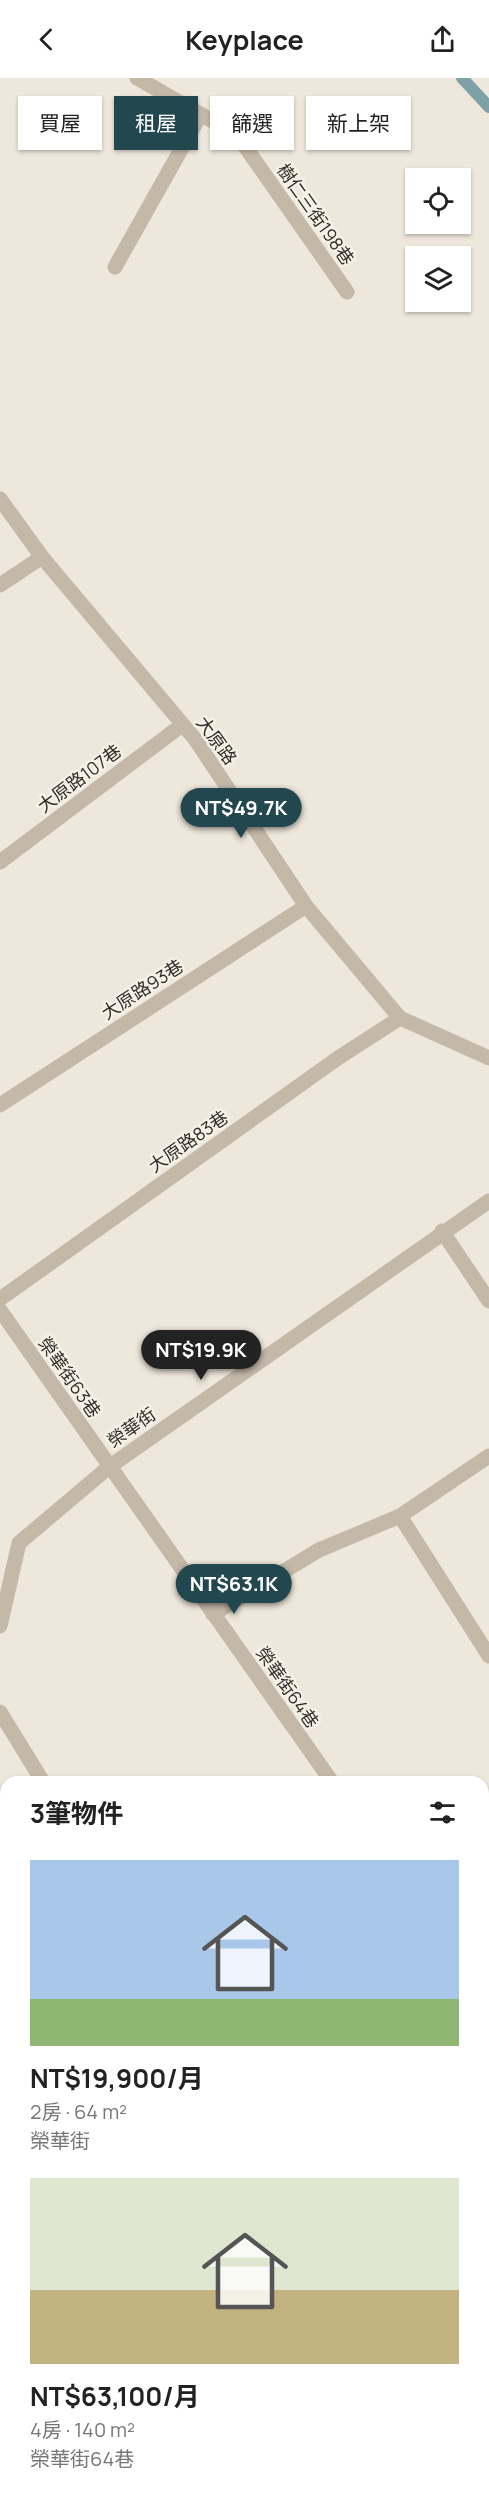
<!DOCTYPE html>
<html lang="zh-TW">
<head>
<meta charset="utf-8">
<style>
	body { margin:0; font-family:Manrope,"Noto Sans TC",sans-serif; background:#f6f6f6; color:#222; height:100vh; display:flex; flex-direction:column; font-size:22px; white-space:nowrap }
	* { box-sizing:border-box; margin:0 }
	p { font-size:20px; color:#767676 }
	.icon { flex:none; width:33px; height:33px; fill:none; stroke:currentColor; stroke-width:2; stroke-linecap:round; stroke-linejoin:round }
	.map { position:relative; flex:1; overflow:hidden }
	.sheet { position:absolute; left:0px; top:1698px; width:489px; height:720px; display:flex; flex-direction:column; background:#fff; border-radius:18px 18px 0 0; box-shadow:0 2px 4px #0004 }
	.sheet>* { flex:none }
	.banner { position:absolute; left:18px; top:18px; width:453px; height:54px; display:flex; gap:12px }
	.tools { position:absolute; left:405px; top:90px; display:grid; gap:12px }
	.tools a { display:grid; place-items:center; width:66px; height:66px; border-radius:0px; background:#fff; box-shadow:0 2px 4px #0004; font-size:30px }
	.price { position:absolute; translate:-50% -51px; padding:0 14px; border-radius:21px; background:#23474e; color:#fff; font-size:20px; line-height:39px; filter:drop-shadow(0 2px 3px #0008) }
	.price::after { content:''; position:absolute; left:50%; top:36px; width:18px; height:14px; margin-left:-9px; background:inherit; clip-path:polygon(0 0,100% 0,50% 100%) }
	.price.current { background:#222; color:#fff }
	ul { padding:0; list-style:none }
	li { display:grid; align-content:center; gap:12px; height:318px; padding:0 30px }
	li span { display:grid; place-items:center; height:186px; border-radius:0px; color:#555 }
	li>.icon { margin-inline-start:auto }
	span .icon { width:108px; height:108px; fill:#fffc; stroke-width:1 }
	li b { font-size:26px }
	h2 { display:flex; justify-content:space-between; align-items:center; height:72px; padding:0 30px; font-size:26px }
	.chip { padding:0 21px; border-radius:0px; background:#fff; box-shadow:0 2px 4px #0004; font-size:21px; line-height:54px }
	.chip.current { background:#23474e; color:#fff }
	header { display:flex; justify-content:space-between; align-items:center; height:78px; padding:0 30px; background:#fff; font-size:27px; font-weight:700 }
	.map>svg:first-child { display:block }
</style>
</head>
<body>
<header><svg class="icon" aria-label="back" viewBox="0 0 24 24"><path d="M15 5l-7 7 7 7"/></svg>Keyplace<svg class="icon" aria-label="share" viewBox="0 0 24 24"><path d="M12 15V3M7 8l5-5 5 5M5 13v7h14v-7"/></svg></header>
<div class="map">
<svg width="489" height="2418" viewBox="0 0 489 2418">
	<rect width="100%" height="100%" fill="#eee7db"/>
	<!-- shadow -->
	<path fill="#0003" d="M 487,2148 L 489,2148 L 489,2231 L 483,2230 L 483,2152 Z
		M 483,2289 L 489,2291 L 489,2377 L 483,2375 Z
		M 6,2304 L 6,2412 L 99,2412 L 98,2418 L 0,2418 L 0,2340 Z
		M 215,2412 L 244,2412 L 270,2418 L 209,2418 Z"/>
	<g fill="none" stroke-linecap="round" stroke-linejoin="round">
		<!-- stream -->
		<path stroke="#7ea1a7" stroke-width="12" d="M 462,0 L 489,29"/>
	</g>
	<!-- building -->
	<path fill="#b57552" d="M 483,2168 L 489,2169 L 489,2233 L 483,2232 Z
		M 5,2302 L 6,2412 L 85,2412 L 84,2418 L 0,2418 L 0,2331 Z
		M 483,2310 L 489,2312 L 489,2378 L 483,2377 Z"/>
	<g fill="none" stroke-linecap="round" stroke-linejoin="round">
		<!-- minor -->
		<path stroke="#c4b8a9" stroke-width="15" d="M 137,0 L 237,57 L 347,214
			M 115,189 L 201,36
			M 0,421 L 42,479 L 195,661 L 306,828 L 400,940 L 489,980
			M 0,507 L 42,479
			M 0,784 L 182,647
			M 0,1027 L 306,828
			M 442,1153 L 489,1223
			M 0,1221 L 338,980 L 400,940
			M 0,1232 L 332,1704
			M 400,1438 L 489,1578
			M 213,1536 L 319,1472 L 400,1438 L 489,1378
			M 0,1548 L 19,1465 L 109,1389 L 489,1123
			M 0,1634 L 43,1704
			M 483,1828 L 489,1826
			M 483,1926 L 489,1935
			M 0,1939 L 6,1940
			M 474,2412 L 489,2415
			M 143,2418 L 144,2412"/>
	</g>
	<g text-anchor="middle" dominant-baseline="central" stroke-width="5" stroke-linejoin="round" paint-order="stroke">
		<!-- street labels -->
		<g font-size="18" fill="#322c28" stroke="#f6f1e7">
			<text transform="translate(316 136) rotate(55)">樹仁三街198巷</text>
			<text transform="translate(217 662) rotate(54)">大原路</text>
			<text transform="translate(79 700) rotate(-37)">大原路107巷</text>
			<text transform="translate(142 911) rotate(-33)">大原路93巷</text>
			<text transform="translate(188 1063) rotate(-35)">大原路83巷</text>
			<text transform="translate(70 1299) rotate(55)">榮華街63巷</text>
			<text transform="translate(131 1349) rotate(-35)">榮華街</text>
			<text transform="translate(288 1609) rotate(55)">榮華街64巷</text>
		</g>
	</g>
</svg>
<div class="tools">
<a><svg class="icon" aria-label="locate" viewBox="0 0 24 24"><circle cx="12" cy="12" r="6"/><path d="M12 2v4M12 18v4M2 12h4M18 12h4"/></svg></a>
<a><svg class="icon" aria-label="layers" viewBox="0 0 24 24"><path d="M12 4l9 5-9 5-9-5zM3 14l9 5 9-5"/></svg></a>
</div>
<b class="price" style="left:241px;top:761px">NT$49.7K</b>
<b class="price current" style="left:201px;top:1303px">NT$19.9K</b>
<b class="price" style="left:234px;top:1537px">NT$63.1K</b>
<div class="banner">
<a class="chip">買屋</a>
<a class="chip current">租屋</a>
<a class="chip">篩選</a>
<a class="chip">新上架</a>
</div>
<section class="sheet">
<h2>3筆物件<svg class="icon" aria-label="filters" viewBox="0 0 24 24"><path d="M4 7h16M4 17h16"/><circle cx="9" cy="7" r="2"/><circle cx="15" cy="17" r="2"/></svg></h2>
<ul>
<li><span style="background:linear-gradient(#a9c7e8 75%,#8fb573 0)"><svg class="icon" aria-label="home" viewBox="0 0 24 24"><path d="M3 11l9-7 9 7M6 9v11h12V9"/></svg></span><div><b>NT$19,900/月</b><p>2房 · 64 m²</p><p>榮華街</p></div></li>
<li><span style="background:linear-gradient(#dfe7d0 60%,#c2b280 0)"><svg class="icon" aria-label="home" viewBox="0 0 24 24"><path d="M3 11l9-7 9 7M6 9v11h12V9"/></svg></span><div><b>NT$63,100/月</b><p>4房 · 140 m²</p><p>榮華街64巷</p></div></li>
</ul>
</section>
</div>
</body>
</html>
